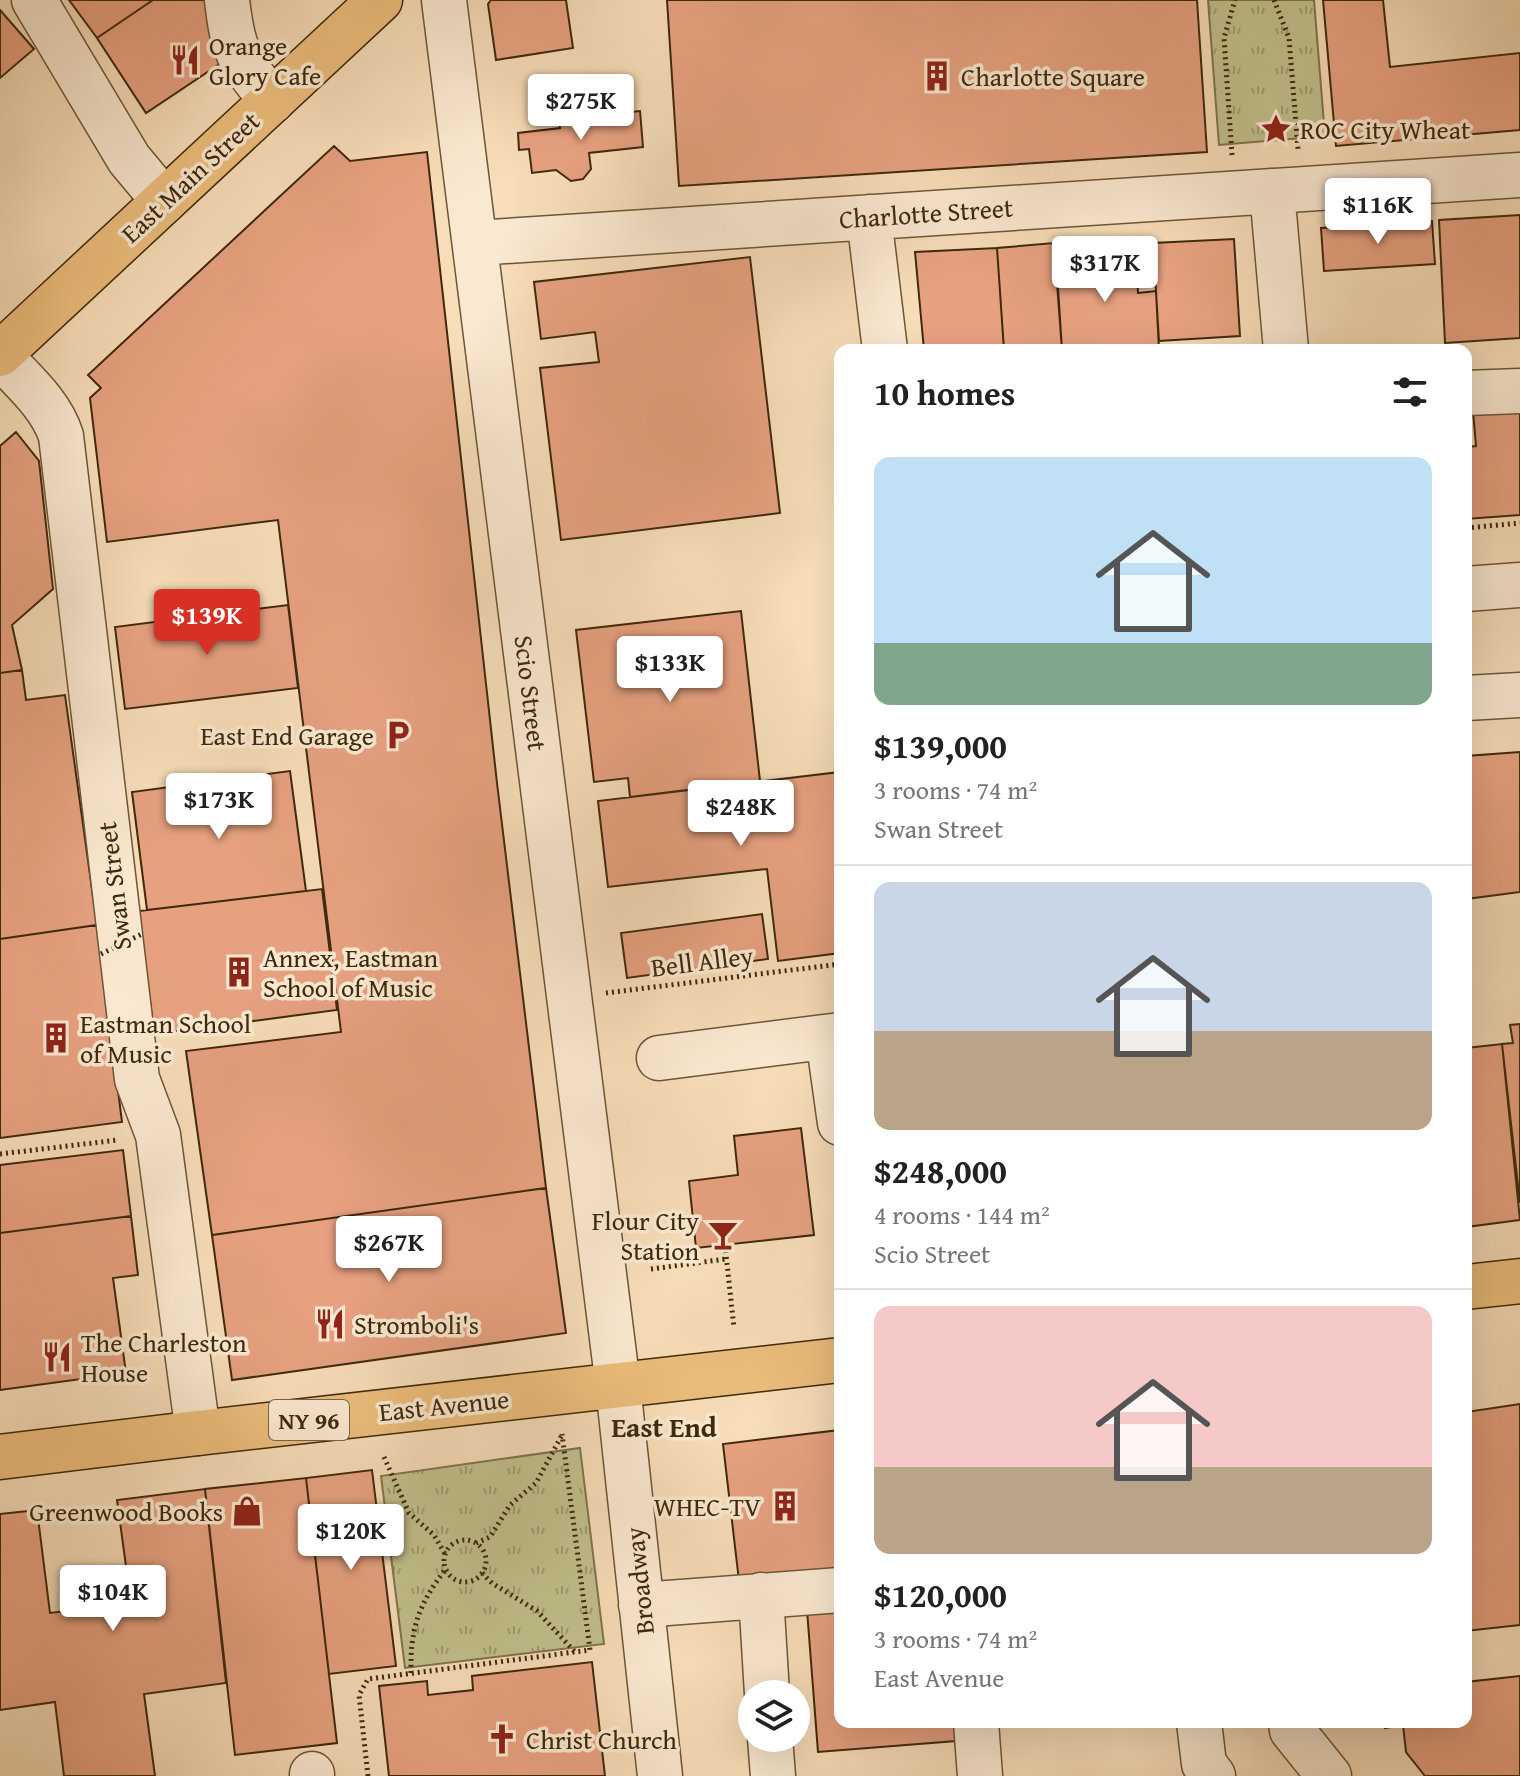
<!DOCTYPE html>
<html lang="en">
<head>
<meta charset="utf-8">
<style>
	body { margin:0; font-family:"Gentium Book Plus",serif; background:#f2f2f2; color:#222; height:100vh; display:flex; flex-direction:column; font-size:30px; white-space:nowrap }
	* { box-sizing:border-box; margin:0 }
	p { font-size:26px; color:#767676 }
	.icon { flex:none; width:44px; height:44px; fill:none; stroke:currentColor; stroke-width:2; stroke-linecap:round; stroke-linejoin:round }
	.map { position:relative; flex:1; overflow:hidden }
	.sheet { position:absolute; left:834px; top:344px; width:638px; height:1384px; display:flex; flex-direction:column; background:#fff; border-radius:16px; box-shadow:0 8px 32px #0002 }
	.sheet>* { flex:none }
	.controls { position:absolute; left:738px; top:1680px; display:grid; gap:16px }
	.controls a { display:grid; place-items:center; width:72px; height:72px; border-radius:50%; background:#fff; box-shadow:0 8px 32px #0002; font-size:40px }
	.price { position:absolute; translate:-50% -68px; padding:0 18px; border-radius:8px; background:#fff; color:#222; font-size:26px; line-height:52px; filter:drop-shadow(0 2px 4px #0008) }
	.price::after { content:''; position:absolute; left:50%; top:48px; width:24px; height:18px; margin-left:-12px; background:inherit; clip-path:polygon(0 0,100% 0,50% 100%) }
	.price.current { background:#d93025; color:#fff }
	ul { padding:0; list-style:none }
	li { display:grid; align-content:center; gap:16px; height:424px; padding:0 40px }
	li+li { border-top:2px solid #e0e0e0 }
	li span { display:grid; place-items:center; height:248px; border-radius:16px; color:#555 }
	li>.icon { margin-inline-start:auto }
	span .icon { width:144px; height:144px; fill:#fffc; stroke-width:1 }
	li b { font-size:34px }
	h2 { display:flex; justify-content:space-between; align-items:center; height:96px; padding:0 40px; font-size:34px }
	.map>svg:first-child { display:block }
</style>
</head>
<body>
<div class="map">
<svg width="1520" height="1776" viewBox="0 0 1520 1776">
	<defs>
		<pattern id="grass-tufts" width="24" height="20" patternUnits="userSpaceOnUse" patternTransform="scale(2)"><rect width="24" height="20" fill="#c1c08c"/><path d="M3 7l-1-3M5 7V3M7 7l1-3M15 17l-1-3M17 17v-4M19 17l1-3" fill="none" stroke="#9e9c71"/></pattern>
	</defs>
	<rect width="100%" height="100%" fill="#f7ddb8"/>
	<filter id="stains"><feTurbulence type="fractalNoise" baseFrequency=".0025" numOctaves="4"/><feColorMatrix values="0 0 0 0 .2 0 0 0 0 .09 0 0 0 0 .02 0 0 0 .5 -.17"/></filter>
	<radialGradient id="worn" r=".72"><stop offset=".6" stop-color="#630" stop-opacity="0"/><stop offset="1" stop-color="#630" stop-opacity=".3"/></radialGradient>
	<!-- grass -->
	<path fill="url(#grass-tufts)" stroke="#80744c" stroke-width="2" d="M 1208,0 L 1314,0 L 1325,136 L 1219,145 Z
		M 580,1448 L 604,1644 L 405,1668 L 381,1476 Z"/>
	<!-- building -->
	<path fill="#e7a180" stroke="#3e290c" stroke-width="2" d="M 69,0 L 153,0 L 97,38 Z
		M 153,0 L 214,0 L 224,61 L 146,113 L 97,38 Z
		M 491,0 L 566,0 L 573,48 L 496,60 L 488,4 Z
		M 667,0 L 1197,0 L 1207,152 L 679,186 Z
		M 1323,0 L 1383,0 L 1390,67 L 1520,53 L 1520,130 L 1336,146 Z
		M 0,10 L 34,49 L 0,78 Z
		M 640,111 L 643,147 L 589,153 L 591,169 L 583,179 L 571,181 L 556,170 L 532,173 L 529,149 L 519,150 L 518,133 L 560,128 L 559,119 Z
		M 334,146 L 350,161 L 427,152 L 497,783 L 546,1188 L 212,1235 L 186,1051 L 341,1032 L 278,520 L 107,542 L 90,398 L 101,388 L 88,375 Z
		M 1520,215 L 1520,338 L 1445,343 L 1439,220 Z
		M 1432,221 L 1435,264 L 1324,271 L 1321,228 Z
		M 1234,239 L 1240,336 L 1159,341 L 1153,243 Z
		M 1054,243 L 1062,350 L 1004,350 L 997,248 Z
		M 997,248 L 1004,350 L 924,350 L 915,252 Z
		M 1136,251 L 1138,293 L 1156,291 L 1159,350 L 1062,350 L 1056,256 Z
		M 750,257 L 780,513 L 561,540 L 540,368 L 599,362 L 595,332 L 541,339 L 534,282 Z
		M 1520,407 L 1520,515 L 1466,519 L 1466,447 L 1476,446 L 1473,411 Z
		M 16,432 L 39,461 L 53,589 L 12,625 L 22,670 L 0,673 L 0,446 Z
		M 288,605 L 298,688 L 125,709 L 115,627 Z
		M 741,611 L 760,781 L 630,797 L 628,778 L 594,782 L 576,630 Z
		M 22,670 L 26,700 L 65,695 L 97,925 L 0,939 L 0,673 Z
		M 1520,752 L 1520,892 L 1466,899 L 1466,756 Z
		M 290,771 L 306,891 L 147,910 L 132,792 Z
		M 840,772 L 840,953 L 778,961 L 767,869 L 608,887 L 598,801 Z
		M 322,889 L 337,1010 L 154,1034 L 139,911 Z
		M 762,914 L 768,959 L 627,978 L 621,933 Z
		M 97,925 L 122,1122 L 0,1138 L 0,939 Z
		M 1520,1024 L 1520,1203 L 1502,1044 L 1513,1043 L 1510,1025 Z
		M 1502,1044 L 1520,1220 L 1466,1227 L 1466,1048 Z
		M 801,1128 L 814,1235 L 696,1248 L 689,1181 L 738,1175 L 734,1136 Z
		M 123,1150 L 131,1216 L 0,1233 L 0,1165 Z
		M 546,1188 L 566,1333 L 232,1380 L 212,1235 Z
		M 131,1216 L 138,1275 L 113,1278 L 126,1373 L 0,1390 L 0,1233 Z
		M 1520,1404 L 1520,1625 L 1466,1631 L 1466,1412 Z
		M 840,1430 L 840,1569 L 739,1581 L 723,1444 Z
		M 372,1470 L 396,1666 L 329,1674 L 306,1478 Z
		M 306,1478 L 337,1743 L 235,1755 L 205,1489 Z
		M 205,1489 L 226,1683 L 144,1694 L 155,1776 L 64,1776 L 55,1702 L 0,1710 L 0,1514 L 37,1510 L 50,1613 L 131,1603 L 117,1500 Z
		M 840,1607 L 840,1722 L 955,1722 L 956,1741 L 818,1752 L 807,1610 Z
		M 592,1662 L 605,1776 L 389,1776 L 379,1686 L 427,1681 L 428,1695 L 473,1690 L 472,1676 Z
		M 1520,1676 L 1520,1776 L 1425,1776 L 1406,1752 L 1403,1725 L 1385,1728 L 1384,1722 L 1466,1722 L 1466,1682 Z"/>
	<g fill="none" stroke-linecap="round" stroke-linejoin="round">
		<!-- minor casing -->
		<g stroke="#6c5637" stroke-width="47">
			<path id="minor" d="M 34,0 L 129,159 L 164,201
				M 227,0 C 233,53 239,60 272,101
				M 444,0 L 618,1386 L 660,1776
				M 1272,191 L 1286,350
				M 869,217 L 885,350
				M 475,243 L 1520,175
				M 0,356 C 22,380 51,404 61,436 L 137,1079 L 158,1135 L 198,1433
				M 1466,393 L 1520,391
				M 1466,589 L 1520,585
				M 1466,698 L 1520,695
				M 828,1037 L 840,1123
				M 659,1058 L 840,1035
				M 761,1595 L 767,1694
				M 641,1605 L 840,1590
				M 976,1722 L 980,1776
				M 1199,1722 L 1204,1764 L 1213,1776
				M 1291,1722 L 1292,1730 L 1329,1776
				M 770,1738 L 773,1776
				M 312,1774 L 312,1776"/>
		</g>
		<!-- major casing -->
		<g stroke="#3e290c" stroke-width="47">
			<path id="major" d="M 0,354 L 380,0
				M 1466,1287 L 1520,1281
				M 0,1457 L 198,1433 L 840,1360"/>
		</g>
		<!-- path -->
		<path stroke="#3e290c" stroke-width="5" stroke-dasharray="2 4" stroke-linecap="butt" d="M 1274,0 L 1289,38 L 1298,149
			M 1232,155 L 1224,38 L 1235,0
			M 1466,528 L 1520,523
			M 606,993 L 840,964
			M 0,1154 L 118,1140
			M 725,1245 L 734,1328
			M 651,1269 L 726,1259
			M 384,1457 L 409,1513 L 434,1535 L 445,1554
			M444 1561a21 21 0 1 1 42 0a21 21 0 1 1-42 0Z
			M 476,1543 L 490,1537 L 510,1505 L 536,1483 L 562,1435
			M 482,1573 L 492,1583 L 537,1611 L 575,1652
			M 411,1673 C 410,1630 418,1605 445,1570
			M 368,1776 L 359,1695 L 368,1679 L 590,1650 L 562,1434"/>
		<!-- minor -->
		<use href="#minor" stroke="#fae9d1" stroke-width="44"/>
		<!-- major -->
		<use href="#major" stroke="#ecbe7c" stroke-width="44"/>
		<!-- path-bridge -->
		<path stroke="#3e290c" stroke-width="5" stroke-dasharray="2 4" stroke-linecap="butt" d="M 101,954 L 142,934"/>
	</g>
	<!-- icons -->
	<defs>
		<g id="restaurant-bare" transform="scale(2.4)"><path d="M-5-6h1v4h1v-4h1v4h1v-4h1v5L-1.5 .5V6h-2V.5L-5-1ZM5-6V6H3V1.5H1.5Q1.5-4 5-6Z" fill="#8f2418" stroke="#fae9d1" stroke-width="2.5" paint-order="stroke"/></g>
		<g id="building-bare" transform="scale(2.4)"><path d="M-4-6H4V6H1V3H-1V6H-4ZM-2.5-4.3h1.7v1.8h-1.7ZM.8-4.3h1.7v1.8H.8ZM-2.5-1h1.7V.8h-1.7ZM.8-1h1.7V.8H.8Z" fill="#8f2418" stroke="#fae9d1" stroke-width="2.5" paint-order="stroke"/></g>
		<g id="sight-bare" transform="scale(2.4)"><path d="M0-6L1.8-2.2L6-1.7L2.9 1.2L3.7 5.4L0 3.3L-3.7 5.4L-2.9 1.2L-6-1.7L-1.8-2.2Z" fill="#8f2418" stroke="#fae9d1" stroke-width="2.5" paint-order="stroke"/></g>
		<g id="parking-bare" transform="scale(2.4)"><path d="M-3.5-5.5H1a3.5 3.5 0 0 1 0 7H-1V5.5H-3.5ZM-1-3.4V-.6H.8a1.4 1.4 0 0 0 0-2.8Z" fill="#8f2418" stroke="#fae9d1" stroke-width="2.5" paint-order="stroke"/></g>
		<g id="bar-bare" transform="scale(2.4)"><path d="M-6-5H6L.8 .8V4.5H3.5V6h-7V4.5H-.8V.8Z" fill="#8f2418" stroke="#fae9d1" stroke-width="2.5" paint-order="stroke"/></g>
		<g id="shop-bare" transform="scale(2.4)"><path d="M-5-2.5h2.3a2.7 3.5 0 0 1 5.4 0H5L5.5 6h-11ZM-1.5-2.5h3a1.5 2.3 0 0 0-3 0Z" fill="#8f2418" stroke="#fae9d1" stroke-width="2.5" paint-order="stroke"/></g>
		<g id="church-bare" transform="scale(2.4)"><path d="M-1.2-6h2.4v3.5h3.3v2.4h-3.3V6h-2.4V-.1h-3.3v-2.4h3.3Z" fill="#8f2418" stroke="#fae9d1" stroke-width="2.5" paint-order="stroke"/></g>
	</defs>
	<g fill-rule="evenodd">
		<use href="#restaurant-bare" x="185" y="60"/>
		<use href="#building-bare" x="937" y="76"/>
		<use href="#sight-bare" x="1276" y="129"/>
		<use href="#parking-bare" x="398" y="735"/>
		<use href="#building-bare" x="239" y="972"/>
		<use href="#building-bare" x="56" y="1038"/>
		<use href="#bar-bare" x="723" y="1235"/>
		<use href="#restaurant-bare" x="330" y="1324"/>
		<use href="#restaurant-bare" x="57" y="1357"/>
		<use href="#building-bare" x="785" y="1506"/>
		<use href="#shop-bare" x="247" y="1511"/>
		<use href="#church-bare" x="502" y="1739"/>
	</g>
	<g text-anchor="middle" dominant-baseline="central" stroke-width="7" stroke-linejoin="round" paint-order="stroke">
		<!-- shield labels -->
		<rect fill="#fae9d1" stroke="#766347" stroke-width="2" x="269" y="1400" width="80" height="40" rx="6"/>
		<g font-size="24" font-weight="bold" fill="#3e290c">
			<text x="309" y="1420">NY 96</text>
		</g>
		<!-- poi labels -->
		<g font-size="26" fill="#3e290c" stroke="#fae9d1" text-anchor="start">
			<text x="209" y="45">Orange<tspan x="209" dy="30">Glory Cafe</tspan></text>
			<text x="961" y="76">Charlotte Square</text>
			<text x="1300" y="129">ROC City Wheat</text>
			<text x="374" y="735" text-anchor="end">East End Garage</text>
			<text x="263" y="957">Annex, Eastman<tspan x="263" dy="30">School of Music</tspan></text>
			<text x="80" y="1023">Eastman School<tspan x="80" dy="30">of Music</tspan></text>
			<text x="699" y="1220" text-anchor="end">Flour City<tspan x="699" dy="30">Station</tspan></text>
			<text x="354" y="1324">Stromboli's</text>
			<text x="81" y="1342">The Charleston<tspan x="81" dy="30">House</tspan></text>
			<text x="761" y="1506" text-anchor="end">WHEC-TV</text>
			<text x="223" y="1511" text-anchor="end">Greenwood Books</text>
			<text x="526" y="1739">Christ Church</text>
		</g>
		<!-- street labels -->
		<g font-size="26" fill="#3e290c" stroke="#fae9d1">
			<text transform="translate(190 177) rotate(-43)">East Main Street</text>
			<text transform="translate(926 213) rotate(-4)">Charlotte Street</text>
			<text transform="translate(531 693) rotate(83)">Scio Street</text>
			<text transform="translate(114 886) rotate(-97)">Swan Street</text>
			<text transform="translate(702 961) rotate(-7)">Bell Alley</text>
			<text transform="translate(444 1405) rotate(-6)">East Avenue</text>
			<text transform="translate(639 1581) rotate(-96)">Broadway</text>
		</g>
		<!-- neighbourhood labels -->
		<g font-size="28" font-weight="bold" fill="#3e290c" stroke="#fae9d1">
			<text x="664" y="1426">East End</text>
		</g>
	</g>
	<rect width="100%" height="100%" filter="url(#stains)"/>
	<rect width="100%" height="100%" fill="url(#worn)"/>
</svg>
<div class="controls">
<a><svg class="icon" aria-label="layers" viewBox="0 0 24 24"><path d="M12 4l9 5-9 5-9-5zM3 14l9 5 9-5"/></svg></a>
</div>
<b class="price" style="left:581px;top:142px">$275K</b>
<b class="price" style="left:1378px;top:246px">$116K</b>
<b class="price" style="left:1105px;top:304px">$317K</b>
<b class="price current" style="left:207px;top:657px">$139K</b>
<b class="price" style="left:670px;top:704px">$133K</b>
<b class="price" style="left:219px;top:841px">$173K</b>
<b class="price" style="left:741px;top:848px">$248K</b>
<b class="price" style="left:389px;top:1284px">$267K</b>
<b class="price" style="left:351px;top:1572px">$120K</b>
<b class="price" style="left:113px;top:1633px">$104K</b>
<section class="sheet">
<h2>10 homes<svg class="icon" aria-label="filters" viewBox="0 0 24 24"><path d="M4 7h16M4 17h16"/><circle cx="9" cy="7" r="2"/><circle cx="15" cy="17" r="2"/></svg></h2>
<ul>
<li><span style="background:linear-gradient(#bfe0f5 75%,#7fa58c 0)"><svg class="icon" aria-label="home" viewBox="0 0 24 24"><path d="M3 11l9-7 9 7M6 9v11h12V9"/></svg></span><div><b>$139,000</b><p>3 rooms · 74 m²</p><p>Swan Street</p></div></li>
<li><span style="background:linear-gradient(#c9d6e8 60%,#b9a48a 0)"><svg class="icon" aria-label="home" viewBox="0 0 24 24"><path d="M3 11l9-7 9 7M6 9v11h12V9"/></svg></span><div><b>$248,000</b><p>4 rooms · 144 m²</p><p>Scio Street</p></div></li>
<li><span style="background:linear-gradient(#f6c9c9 65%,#b9a48a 0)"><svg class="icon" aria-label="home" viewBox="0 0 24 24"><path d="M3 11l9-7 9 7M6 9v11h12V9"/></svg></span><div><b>$120,000</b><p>3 rooms · 74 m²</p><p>East Avenue</p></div></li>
</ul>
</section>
</div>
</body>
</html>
